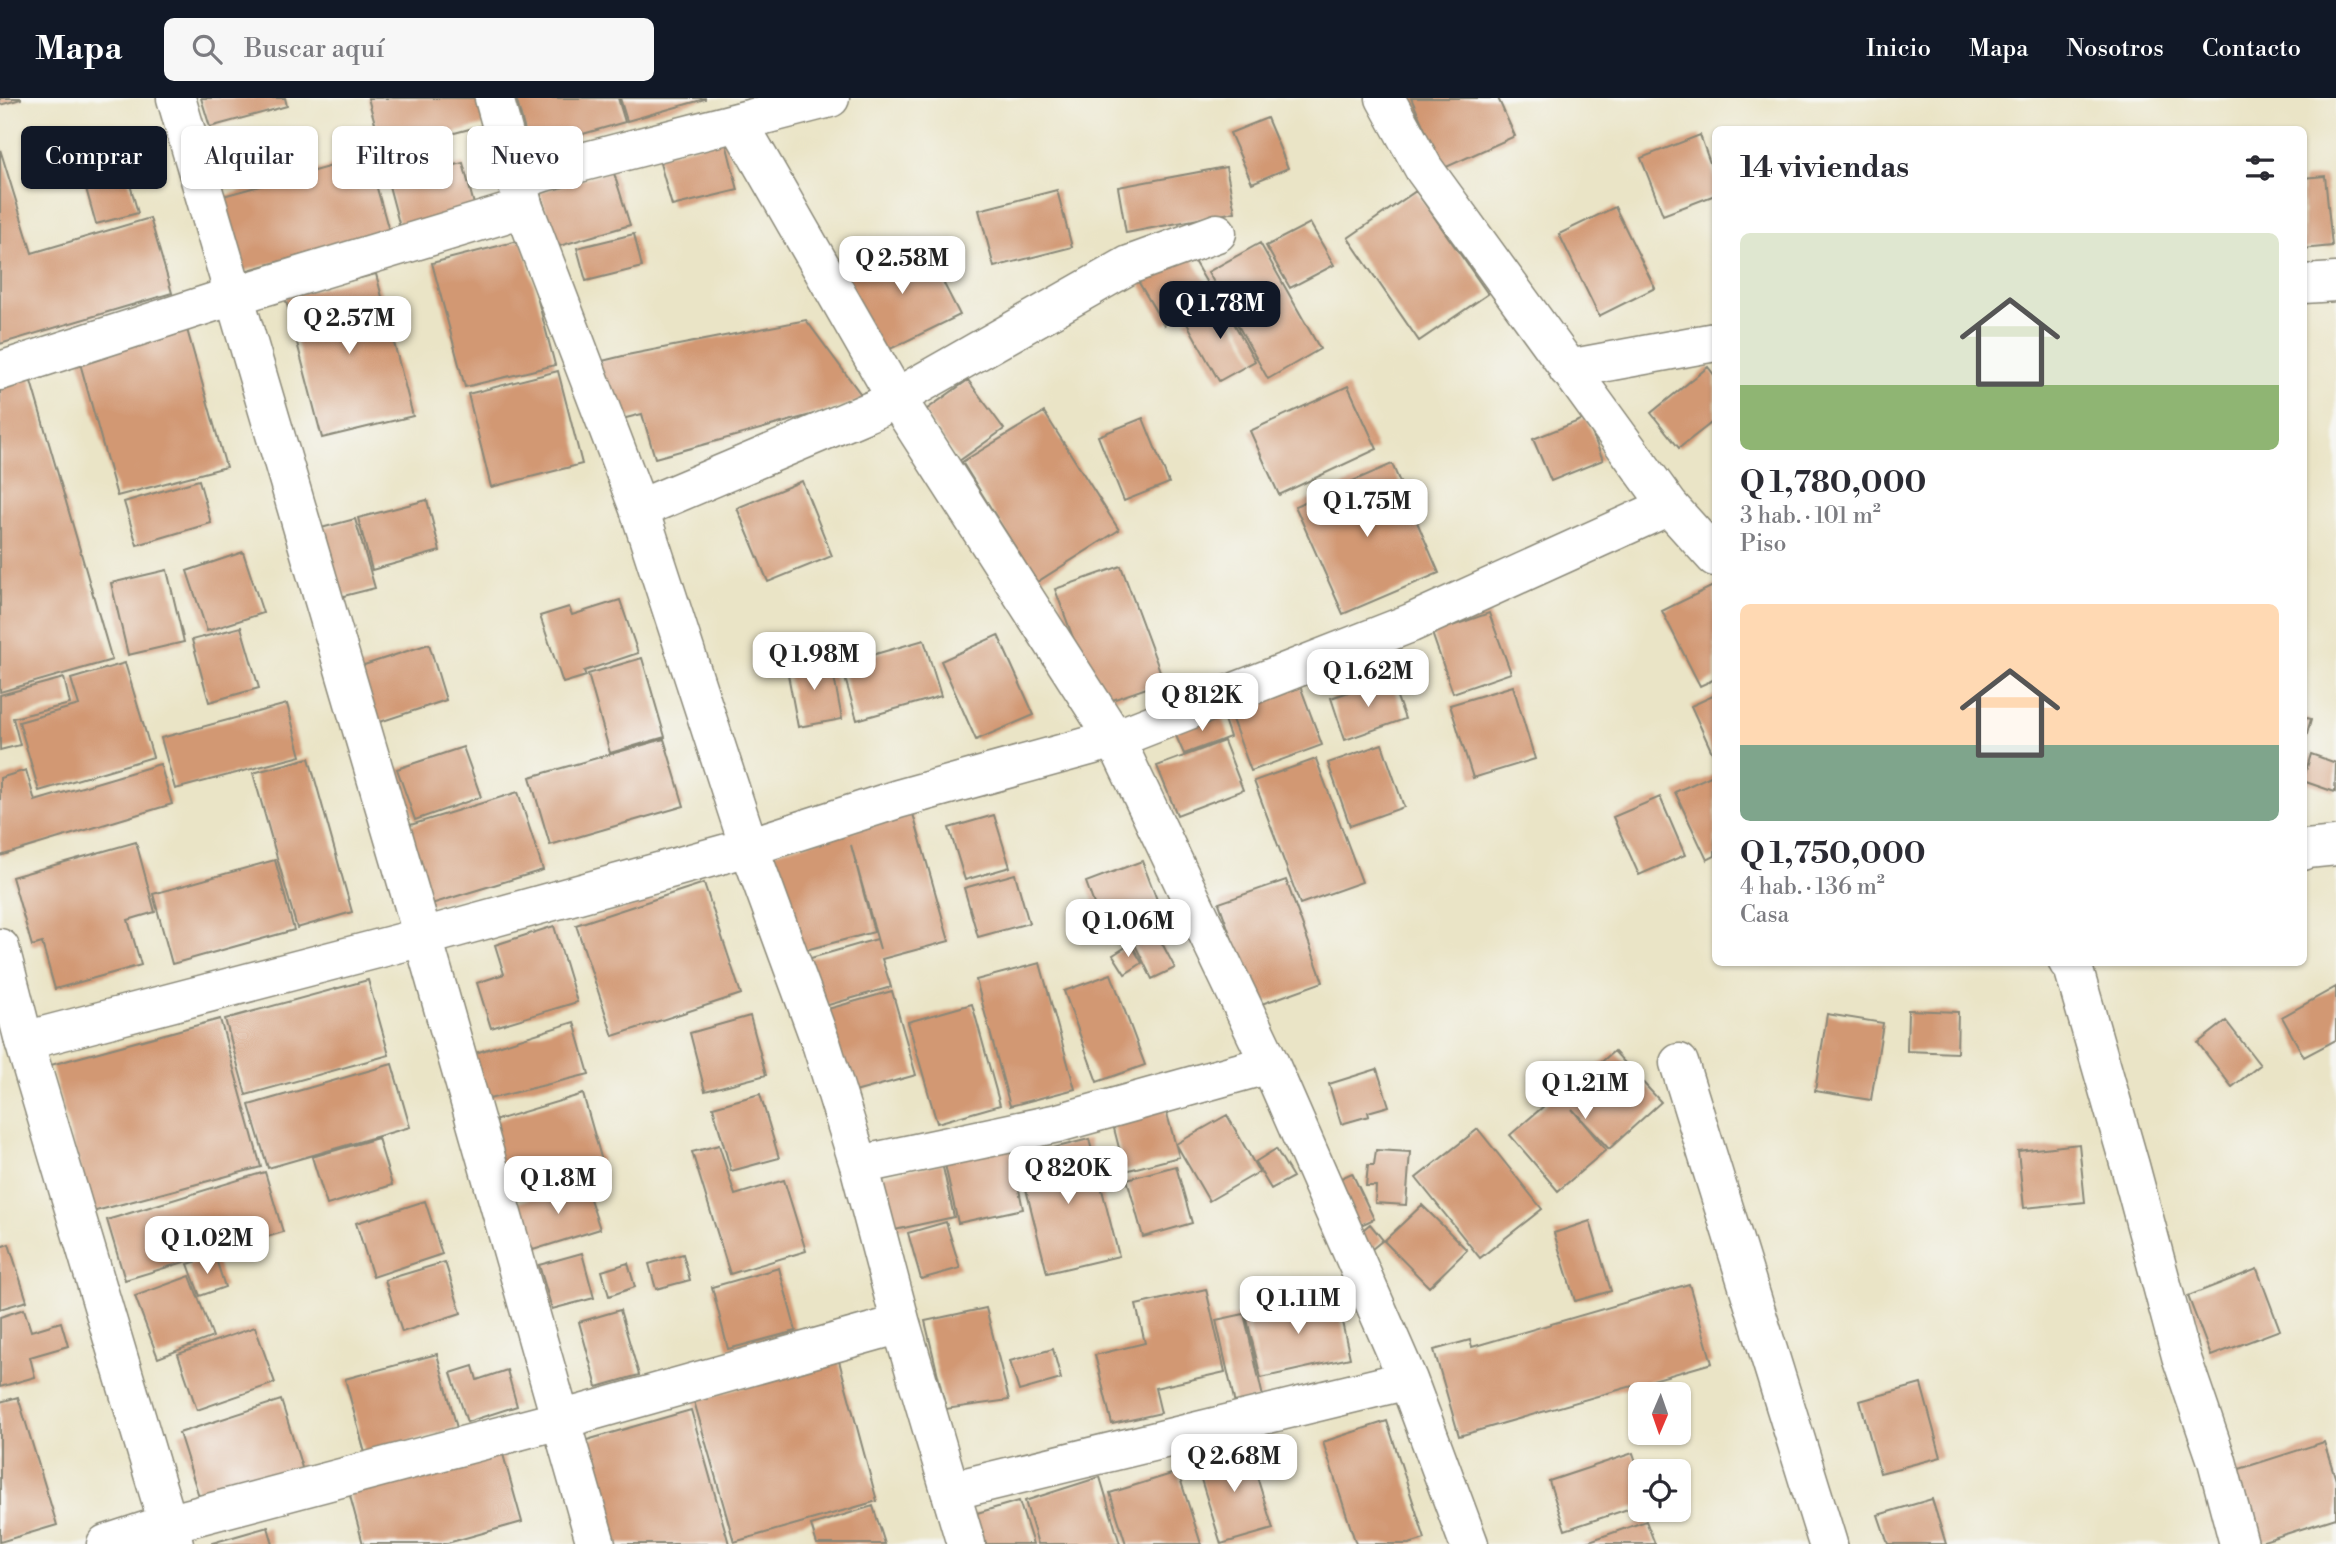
<!DOCTYPE html>
<html lang="es">
<head>
<meta charset="utf-8">
<style>
	body { margin:0; font-family:"Libre Bodoni",serif; background:#f7f7f7; color:#2b2b33; height:100vh; display:flex; flex-direction:column; font-size:26px; white-space:nowrap }
	* { box-sizing:border-box; margin:0 }
	p { font-size:23px; color:#7c7c81 }
	.icon { flex:none; width:38px; height:38px; fill:none; stroke:currentColor; stroke-width:2; stroke-linecap:round; stroke-linejoin:round }
	.map { position:relative; flex:1; overflow:hidden }
	.drawer { position:absolute; left:1712px; top:28px; width:595px; height:840px; display:flex; flex-direction:column; background:#fff; border-radius:10px; box-shadow:0 2px 5px #0004 }
	.drawer>* { flex:none }
	.guide { position:absolute; left:21px; top:28px; width:665px; height:63px; display:flex; gap:14px }
	.needle { width:46px; rotate:182deg }
	.buttons { position:absolute; left:1628px; top:1284px; display:grid; gap:14px }
	.buttons a { display:grid; place-items:center; width:63px; height:63px; border-radius:10px; background:#fff; box-shadow:0 2px 5px #0004; font-size:35px }
	.price { position:absolute; translate:-50% -60px; padding:0 16px; border-radius:14px; background:#fff; color:#222; font-size:23px; line-height:46px; filter:drop-shadow(0 2px 4px #0008) }
	.price::after { content:''; position:absolute; left:50%; top:42px; width:21px; height:16px; margin-left:-10px; background:inherit; clip-path:polygon(0 0,100% 0,50% 100%) }
	.price.on { background:#111827; color:#fff }
	ul { padding:0; list-style:none }
	li { display:grid; align-content:center; gap:14px; height:371px; padding:0 28px }
	li span { display:grid; place-items:center; height:217px; border-radius:10px; color:#555 }
	li>.icon { margin-inline-start:auto }
	span .icon { width:126px; height:126px; fill:#fffc; stroke-width:1 }
	li b { font-size:30px }
	h2 { display:flex; justify-content:space-between; align-items:center; height:84px; padding:0 28px; font-size:30px }
	.chip { padding:0 24px; border-radius:10px; background:#fff; box-shadow:0 2px 5px #0004; font-size:24px; line-height:63px }
	.chip.on { background:#111827; color:#fff }
	header { display:flex; align-items:center; gap:42px; box-sizing:border-box; height:98px; padding:0 35px; background:#111827; color:#fff }
	header strong { font-size:33px }
	nav { display:flex; gap:38px; margin-inline-start:auto; font-size:24px }
	.search { width:490px; height:63px; background:#f7f7f7; display:flex; align-items:center; gap:18px; box-sizing:border-box; padding:0 24px; border-radius:10px; color:#7c7c81; font-size:26px }
	.map>svg:first-child { display:block }
</style>
</head>
<body>
<header>
<strong>Mapa</strong>
<div class="search"><svg class="icon" aria-label="search" viewBox="0 0 24 24"><circle cx="10" cy="10" r="6"/><path d="M15 15l6 6"/></svg>Buscar aquí</div>
<nav><a>Inicio</a><a>Mapa</a><a>Nosotros</a><a>Contacto</a></nav>
</header>
<div class="map">
<svg width="2336" height="1446" viewBox="0 0 2336 1446">
	<rect width="100%" height="100%" fill="#f6f6f2"/>
	<filter id="ink" filterUnits="userSpaceOnUse"><feTurbulence type="fractalNoise" baseFrequency=".0143" numOctaves="2"/><feDisplacementMap in="SourceGraphic" scale="14" xChannelSelector="R" yChannelSelector="G"/><feConvolveMatrix kernelMatrix="1 2 1 2 8 2 1 2 1" color-interpolation-filters="sRGB"/></filter>
	<filter id="wash" filterUnits="userSpaceOnUse"><feTurbulence type="fractalNoise" baseFrequency=".00686" numOctaves="4" result="noise"/><feDisplacementMap in="SourceGraphic" scale="28" xChannelSelector="R" yChannelSelector="G"/><feGaussianBlur stdDeviation="1.57" result="paint"/><feColorMatrix in="noise" values="0 0 0 0 0 0 0 0 0 0 0 0 0 0 0 0 0 1.4 0 .05"/><feComposite in="paint" operator="in"/></filter>
	<g filter="url(#wash)">
		<rect width="100%" height="100%" fill="#eae4c6"/>
		<g id="blocks">
			<!-- building -->
			<path fill="#d29873" d="M 0,0 L 21,0 L 21,1 L 0,7 Z
				M 201,0 L 285,0 L 287,8 L 210,29 Z
				M 368,0 L 486,0 L 492,25 L 383,54 Z
				M 516,0 L 618,0 L 625,24 L 530,51 Z
				M 620,0 L 705,0 L 705,1 L 627,23 Z
				M 1411,0 L 1498,0 L 1515,38 L 1442,71 Z
				M 1267,20 L 1288,70 L 1252,85 L 1230,35 Z
				M 1700,37 L 1715,79 L 1715,97 L 1663,117 L 1641,60 Z
				M 725,41 L 738,92 L 672,108 L 658,58 Z
				M 0,51 L 32,155 L 150,120 L 172,195 L 0,246 Z
				M 122,58 L 138,115 L 96,126 L 80,69 Z
				M 368,58 L 389,133 L 230,177 L 209,102 Z
				M 463,65 L 476,114 L 401,133 L 388,84 Z
				M 1226,69 L 1235,114 L 1126,135 L 1118,89 Z
				M 613,72 L 630,127 L 556,149 L 540,94 Z
				M 2325,78 L 2332,148 L 2303,151 L 2303,80 Z
				M 1057,92 L 1072,149 L 994,169 L 979,112 Z
				M 1416,93 L 1488,196 L 1419,243 L 1348,140 Z
				M 1615,109 L 1655,190 L 1599,218 L 1559,136 Z
				M 1310,125 L 1334,167 L 1290,190 L 1266,148 Z
				M 634,136 L 642,169 L 586,183 L 577,150 Z
				M 921,141 L 960,217 L 882,255 L 844,179 Z
				M 522,142 L 555,267 L 465,289 L 432,165 Z
				M 1260,145 L 1320,251 L 1268,281 L 1208,174 Z
				M 1188,153 L 1214,197 L 1164,227 L 1138,183 Z
				M 376,176 L 413,318 L 322,340 L 285,199 Z
				M 1221,202 L 1255,263 L 1219,283 L 1185,222 Z
				M 806,222 L 865,302 L 655,360 L 642,316 L 610,324 L 594,265 L 627,257 Z
				M 186,228 L 226,369 L 117,398 L 78,258 Z
				M 1708,269 L 1715,278 L 1715,322 L 1679,350 L 1651,315 Z
				M 28,273 L 112,562 L 0,594 L 0,281 Z
				M 558,273 L 582,366 L 491,389 L 468,296 Z
				M 968,282 L 1004,331 L 959,363 L 923,314 Z
				M 1348,288 L 1377,351 L 1279,397 L 1250,333 Z
				M 1044,314 L 1119,432 L 1037,484 L 962,364 Z
				M 1143,320 L 1169,385 L 1124,403 L 1098,338 Z
				M 1586,320 L 1603,362 L 1551,383 L 1533,341 Z
				M 1392,366 L 1439,475 L 1343,516 L 1295,408 Z
				M 199,382 L 211,425 L 137,447 L 124,404 Z
				M 802,383 L 832,458 L 768,484 L 737,410 Z
				M 427,402 L 440,453 L 372,472 L 358,420 Z
				M 355,421 L 375,490 L 328,502 L 310,433 Z
				M 243,454 L 263,515 L 207,533 L 187,473 Z
				M 1121,468 L 1164,584 L 1098,607 L 1055,491 Z
				M 167,472 L 184,544 L 128,557 L 111,485 Z
				M 1715,487 L 1715,581 L 1700,588 L 1662,513 Z
				M 620,502 L 638,555 L 584,573 L 586,578 L 563,585 L 540,518 L 569,509 L 572,517 Z
				M 1489,515 L 1511,575 L 1453,595 L 1432,535 Z
				M 241,529 L 259,590 L 209,604 L 192,542 Z
				M 998,537 L 1034,617 L 976,642 L 941,563 Z
				M 924,542 L 941,598 L 857,622 L 841,566 Z
				M 429,546 L 446,602 L 377,625 L 358,569 Z
				M 830,558 L 842,621 L 798,629 L 786,566 Z
				M 642,560 L 665,639 L 610,655 L 588,576 Z
				M 125,565 L 153,659 L 39,693 L 19,624 L 79,607 L 71,581 Z
				M 1296,577 L 1322,647 L 1251,673 L 1225,602 Z
				M 64,580 L 70,606 L 13,620 L 20,647 L 0,652 L 0,597 Z
				M 1390,580 L 1405,621 L 1345,642 L 1331,600 Z
				M 1513,588 L 1535,661 L 1473,680 L 1450,607 Z
				M 1715,597 L 1715,661 L 1691,608 Z
				M 287,606 L 301,658 L 175,691 L 161,640 Z
				M 1221,613 L 1230,639 L 1184,656 L 1173,631 Z
				M 2303,619 L 2311,621 L 2304,647 L 2303,647 Z
				M 664,641 L 684,708 L 550,747 L 530,679 Z
				M 1224,643 L 1243,692 L 1177,717 L 1157,668 Z
				M 1382,646 L 1404,709 L 1350,728 L 1328,665 Z
				M 463,649 L 481,699 L 415,722 L 397,671 Z
				M 2311,656 L 2336,665 L 2335,694 L 2303,683 Z
				M 309,660 L 352,814 L 297,830 L 253,675 Z
				M 1316,661 L 1362,784 L 1300,806 L 1254,683 Z
				M 160,666 L 172,706 L 0,758 L 0,680 L 26,672 L 35,703 Z
				M 1715,676 L 1715,758 L 1707,762 L 1675,694 Z
				M 518,694 L 543,772 L 428,807 L 404,729 Z
				M 1660,699 L 1685,757 L 1639,777 L 1613,719 Z
				M 913,716 L 949,843 L 882,861 L 891,889 L 818,910 L 804,862 L 877,841 L 880,851 L 851,747 L 874,834 L 798,854 L 771,755 Z
				M 994,717 L 1010,769 L 965,782 L 949,730 Z
				M 136,744 L 155,814 L 128,822 L 141,867 L 55,891 L 42,845 L 32,848 L 12,779 Z
				M 275,762 L 294,832 L 172,866 L 153,796 Z
				M 1142,763 L 1159,807 L 1102,828 L 1086,784 Z
				M 1015,776 L 1029,825 L 978,839 L 964,790 Z
				M 1286,782 L 1323,884 L 1256,908 L 1219,805 Z
				M 704,785 L 741,896 L 613,938 L 576,827 Z
				M 554,828 L 577,904 L 491,930 L 477,885 L 504,876 L 495,847 Z
				M 1154,830 L 1175,870 L 1152,881 L 1132,841 Z
				M 1131,846 L 1142,865 L 1125,876 L 1113,857 Z
				M 1040,865 L 1075,991 L 1010,1008 L 976,882 Z
				M 1111,876 L 1145,967 L 1097,984 L 1064,893 Z
				M 368,882 L 389,957 L 246,997 L 225,921 Z
				M 2336,889 L 2336,942 L 2304,959 L 2282,919 Z
				M 892,893 L 916,977 L 844,997 L 821,913 Z
				M 972,906 L 1000,1007 L 937,1025 L 908,924 Z
				M 1908,912 L 1958,914 L 1957,955 L 1907,953 Z
				M 1827,916 L 1883,925 L 1871,1002 L 1815,993 Z
				M 750,918 L 766,977 L 705,993 L 690,935 Z
				M 220,921 L 261,1069 L 92,1114 L 51,967 Z
				M 2226,923 L 2260,967 L 2232,989 L 2198,945 Z
				M 574,924 L 589,976 L 481,1003 L 469,957 Z
				M 1614,953 L 1661,1004 L 1609,1051 L 1572,1011 L 1606,1052 L 1558,1093 L 1510,1037 L 1558,996 L 1561,1000 Z
				M 392,966 L 410,1029 L 268,1070 L 249,1007 Z
				M 1377,971 L 1389,1008 L 1368,1014 L 1369,1018 L 1341,1026 L 1329,986 Z
				M 583,996 L 602,1063 L 507,1085 L 487,1025 Z
				M 760,996 L 779,1060 L 731,1073 L 713,1009 Z
				M 1163,1002 L 1179,1059 L 1125,1073 L 1110,1015 Z
				M 1227,1017 L 1259,1074 L 1209,1103 L 1176,1046 Z
				M 1478,1031 L 1542,1111 L 1480,1160 L 1416,1080 Z
				M 378,1040 L 392,1087 L 327,1107 L 312,1059 Z
				M 1089,1041 L 1119,1158 L 1047,1175 L 1018,1059 Z
				M 2079,1046 L 2085,1104 L 2024,1110 L 2018,1053 Z
				M 719,1047 L 735,1097 L 784,1082 L 806,1153 L 730,1176 L 692,1054 Z
				M 1010,1048 L 1023,1111 L 958,1125 L 944,1062 Z
				M 1276,1051 L 1293,1079 L 1271,1091 L 1255,1064 Z
				M 1376,1052 L 1410,1054 L 1406,1107 L 1375,1105 L 1376,1088 L 1366,1088 L 1368,1067 L 1374,1067 Z
				M 942,1065 L 954,1119 L 881,1135 L 869,1081 Z
				M 1176,1068 L 1192,1125 L 1143,1139 L 1127,1081 Z
				M 265,1074 L 283,1134 L 125,1182 L 107,1122 Z
				M 1352,1075 L 1374,1121 L 1350,1132 L 1328,1086 Z
				M 584,1083 L 600,1131 L 533,1152 L 516,1105 Z
				M 425,1103 L 442,1156 L 373,1179 L 356,1125 Z
				M 1422,1107 L 1467,1152 L 1429,1189 L 1384,1143 Z
				M 1590,1123 L 1611,1193 L 1575,1203 L 1554,1135 Z
				M 946,1124 L 960,1170 L 921,1181 L 908,1135 Z
				M 1370,1126 L 1383,1142 L 1366,1156 L 1352,1141 Z
				M 9,1146 L 27,1203 L 0,1211 L 0,1149 Z
				M 582,1155 L 594,1200 L 552,1211 L 539,1167 Z
				M 683,1156 L 690,1182 L 656,1191 L 649,1166 Z
				M 215,1158 L 225,1189 L 200,1198 L 188,1166 Z
				M 445,1164 L 461,1215 L 402,1234 L 385,1182 Z
				M 628,1165 L 635,1189 L 609,1198 L 602,1173 Z
				M 779,1170 L 796,1233 L 728,1251 L 712,1189 Z
				M 2257,1171 L 2280,1232 L 2211,1258 L 2188,1198 Z
				M 190,1178 L 213,1239 L 158,1260 L 135,1198 Z
				M 1689,1186 L 1712,1265 L 1459,1338 L 1434,1252 L 1470,1242 L 1472,1249 Z
				M 1206,1191 L 1225,1274 L 1155,1290 L 1161,1315 L 1112,1326 L 1095,1257 L 1145,1245 L 1136,1207 Z
				M 1336,1197 L 1350,1260 L 1261,1280 L 1246,1217 Z
				M 986,1210 L 1009,1302 L 946,1311 L 925,1223 Z
				M 24,1211 L 31,1233 L 61,1224 L 68,1248 L 30,1259 L 35,1279 L 0,1289 L 0,1219 Z
				M 620,1212 L 639,1277 L 597,1289 L 579,1224 Z
				M 1244,1216 L 1263,1299 L 1235,1306 L 1216,1222 Z
				M 255,1229 L 275,1285 L 197,1312 L 178,1256 Z
				M 1053,1251 L 1061,1281 L 1019,1293 L 1010,1263 Z
				M 437,1256 L 457,1330 L 365,1355 L 345,1281 Z
				M 839,1263 L 877,1403 L 734,1444 L 694,1303 Z
				M 473,1268 L 477,1282 L 507,1272 L 517,1308 L 467,1324 L 451,1275 Z
				M 1921,1286 L 1941,1359 L 1880,1375 L 1860,1303 Z
				M 18,1299 L 57,1427 L 0,1444 L 0,1304 Z
				M 281,1302 L 304,1376 L 202,1408 L 179,1335 Z
				M 691,1312 L 729,1446 L 613,1446 L 580,1344 Z
				M 1387,1323 L 1425,1441 L 1409,1446 L 1356,1446 L 1323,1344 Z
				M 499,1342 L 522,1424 L 444,1446 L 363,1446 L 346,1383 Z
				M 2324,1344 L 2336,1382 L 2336,1420 L 2254,1446 L 2230,1374 Z
				M 1247,1346 L 1273,1431 L 1221,1446 L 1195,1362 Z
				M 1633,1355 L 1640,1376 L 1640,1407 L 1565,1432 L 1549,1383 Z
				M 1178,1374 L 1201,1446 L 1126,1446 L 1110,1395 Z
				M 1100,1379 L 1120,1446 L 1038,1446 L 1025,1403 Z
				M 1932,1401 L 1946,1446 L 1888,1446 L 1878,1417 Z
				M 1019,1403 L 1033,1446 L 979,1446 L 970,1417 Z
				M 873,1408 L 885,1446 L 817,1446 L 811,1427 Z
				M 1646,1423 L 1655,1446 L 1581,1446 Z
				M 268,1429 L 273,1446 L 212,1446 L 212,1445 Z"/>
		</g>
	</g>
	<g filter="url(#ink)">
		<use href="#blocks" fill-opacity="0" stroke="#8a8878" stroke-width="2"/>
		<g fill="none" stroke-linecap="round" stroke-linejoin="round">
			<!-- street casing -->
			<g stroke="#8a8878" stroke-width="41">
				<path id="street" d="M 176,0 L 423,839 L 596,1446
					M 494,0 L 524,110 L 639,411 L 749,749 L 822,948 L 859,1067 L 901,1226 L 966,1446
					M 1385,0 L 1424,71 L 1669,408 L 1715,459
					M 738,24 L 895,298 L 1115,641 L 1270,966 L 1408,1282 L 1469,1446
					M 517,83 L 544,74 L 830,0
					M 2303,186 L 2336,184
					M 1568,271 L 1715,244
					M 0,273 L 233,198 L 524,110
					M 639,411 L 878,310 L 1129,167 L 1217,135
					M 2303,753 L 2307,751 L 2336,748
					M 2068,864 L 2073,869 L 2130,1068 L 2181,1258 L 2217,1363 L 2239,1446
					M 24,943 L 423,839 L 749,749 L 898,701 L 1115,641 L 1411,525 L 1669,408
					M 1679,965 L 1828,1446
					M 859,1067 L 1058,1025 L 1270,966
					M 950,1393 L 1408,1282
					M 106,1446 L 167,1426 L 560,1322 L 901,1226"/>
			</g>
			<!-- secondary casing -->
			<g stroke="#8a8878" stroke-width="41">
				<path id="secondary" d="M 0,850 L 24,943 L 174,1446"/>
			</g>
			<!-- street -->
			<use href="#street" stroke="#fff" stroke-width="38"/>
			<!-- secondary -->
			<use href="#secondary" stroke="#fff" stroke-width="38"/>
		</g>
	</g>
</svg>
<div class="buttons">
<a><svg class="needle" viewBox="-14 -14 28 28"><path d="M0-13l5 13h-10z" fill="#e53935"/><path d="M0 13l5-13h-10z" fill="#7c7c81"/></svg></a>
<a><svg class="icon" aria-label="locate" viewBox="0 0 24 24"><circle cx="12" cy="12" r="6"/><path d="M12 2v4M12 18v4M2 12h4M18 12h4"/></svg></a>
</div>
<b class="price" style="left:902px;top:198px">Q 2.58M</b>
<b class="price on" style="left:1220px;top:243px">Q 1.78M</b>
<b class="price" style="left:349px;top:258px">Q 2.57M</b>
<b class="price" style="left:1367px;top:441px">Q 1.75M</b>
<b class="price" style="left:814px;top:594px">Q 1.98M</b>
<b class="price" style="left:1368px;top:611px">Q 1.62M</b>
<b class="price" style="left:1202px;top:635px">Q 812K</b>
<b class="price" style="left:1128px;top:861px">Q 1.06M</b>
<b class="price" style="left:1585px;top:1023px">Q 1.21M</b>
<b class="price" style="left:1068px;top:1108px">Q 820K</b>
<b class="price" style="left:558px;top:1118px">Q 1.8M</b>
<b class="price" style="left:207px;top:1178px">Q 1.02M</b>
<b class="price" style="left:1298px;top:1238px">Q 1.11M</b>
<b class="price" style="left:1234px;top:1396px">Q 2.68M</b>
<div class="guide">
<a class="chip on">Comprar</a>
<a class="chip">Alquilar</a>
<a class="chip">Filtros</a>
<a class="chip">Nuevo</a>
</div>
<section class="drawer">
<h2>14 viviendas<svg class="icon" aria-label="filters" viewBox="0 0 24 24"><path d="M4 7h16M4 17h16"/><circle cx="9" cy="7" r="2"/><circle cx="15" cy="17" r="2"/></svg></h2>
<ul>
<li><span style="background:linear-gradient(#dfe7d0 70%,#8fb573 0)"><svg class="icon" aria-label="home" viewBox="0 0 24 24"><path d="M3 11l9-7 9 7M6 9v11h12V9"/></svg></span><div><b>Q 1,780,000</b><p>3 hab. · 101 m²</p><p>Piso</p></div></li>
<li><span style="background:linear-gradient(#ffd9b3 65%,#7fa58c 0)"><svg class="icon" aria-label="home" viewBox="0 0 24 24"><path d="M3 11l9-7 9 7M6 9v11h12V9"/></svg></span><div><b>Q 1,750,000</b><p>4 hab. · 136 m²</p><p>Casa</p></div></li>
</ul>
</section>
</div>
</body>
</html>
